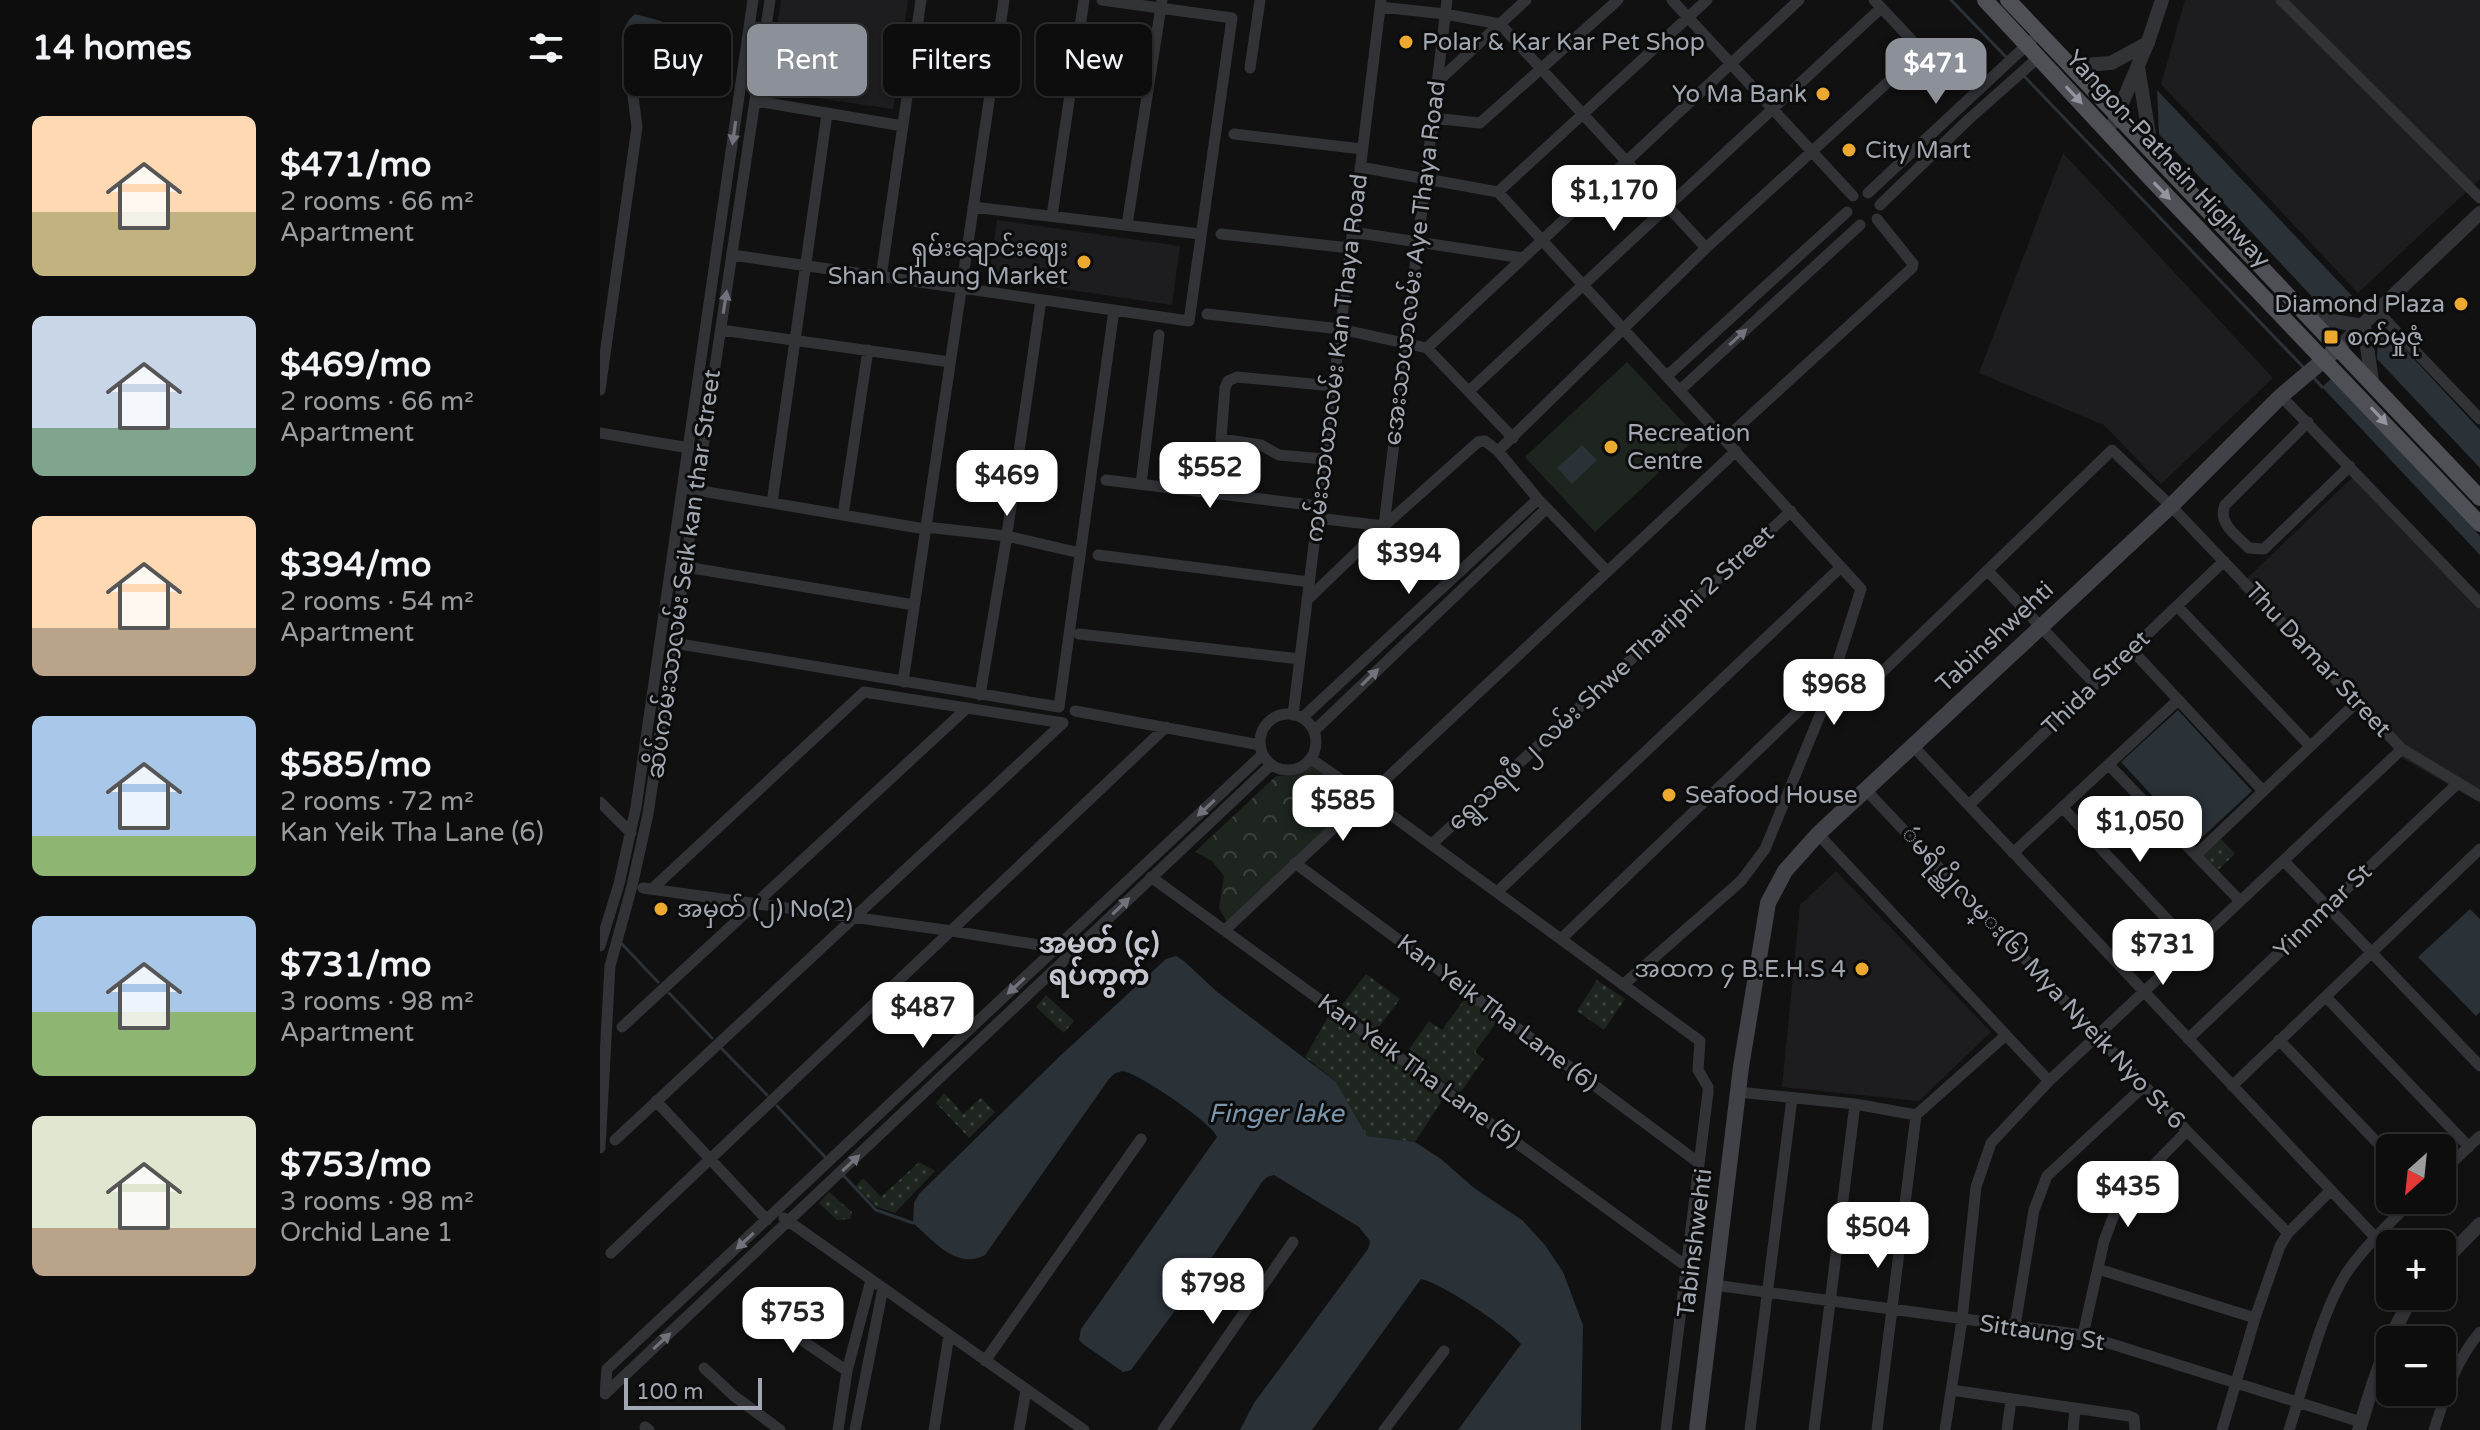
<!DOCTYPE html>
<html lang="en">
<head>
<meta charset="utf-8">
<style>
	body { margin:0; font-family:"Varela Round","Noto Sans Myanmar",sans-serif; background:#1b1b1c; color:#f1f3f6; height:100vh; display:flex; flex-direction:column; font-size:30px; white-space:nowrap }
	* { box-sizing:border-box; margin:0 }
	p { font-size:26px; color:#9a9c9e }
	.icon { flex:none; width:44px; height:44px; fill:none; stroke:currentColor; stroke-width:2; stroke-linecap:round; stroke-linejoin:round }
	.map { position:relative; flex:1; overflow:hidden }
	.side { display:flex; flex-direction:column; background:#0d0d0e; width:600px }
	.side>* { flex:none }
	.hud { position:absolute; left:24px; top:24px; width:760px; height:72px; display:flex; gap:16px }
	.needle { width:52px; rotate:207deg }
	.fabs { position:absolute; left:1776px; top:1134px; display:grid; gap:16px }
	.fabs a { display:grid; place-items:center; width:80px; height:80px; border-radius:12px; background:#0d0d0e; box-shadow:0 2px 6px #0004,0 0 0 2px #2d2d2e; font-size:40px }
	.scale { position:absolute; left:24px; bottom:20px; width:138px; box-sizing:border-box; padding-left:8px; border:4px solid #a2a8b2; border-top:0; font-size:22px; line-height:28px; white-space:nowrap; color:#a2a8b2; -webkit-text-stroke:6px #0c0c0d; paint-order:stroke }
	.price { position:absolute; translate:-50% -68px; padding:0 18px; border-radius:16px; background:#fff; color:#222; font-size:26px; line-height:52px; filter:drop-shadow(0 2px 4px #0008) }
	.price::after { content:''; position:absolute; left:50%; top:48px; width:24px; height:18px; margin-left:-12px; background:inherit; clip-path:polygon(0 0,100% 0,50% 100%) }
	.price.selected { background:#8c9099; color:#fff }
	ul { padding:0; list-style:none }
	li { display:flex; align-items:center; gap:24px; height:200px; padding:0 32px }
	li span { display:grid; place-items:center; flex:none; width:224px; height:160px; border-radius:12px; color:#555 }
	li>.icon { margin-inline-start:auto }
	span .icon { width:96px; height:96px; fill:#fffc; stroke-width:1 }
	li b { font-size:34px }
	h2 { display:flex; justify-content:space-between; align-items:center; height:96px; padding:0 32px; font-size:34px }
	.pill { padding:0 28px; border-radius:12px; background:#0d0d0e; box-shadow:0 2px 6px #0004,0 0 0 2px #2d2d2e; font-size:28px; line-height:72px }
	.pill.selected { background:#8c9099; color:#fff }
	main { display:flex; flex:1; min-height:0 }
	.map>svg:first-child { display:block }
</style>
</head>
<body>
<main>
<section class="side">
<h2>14 homes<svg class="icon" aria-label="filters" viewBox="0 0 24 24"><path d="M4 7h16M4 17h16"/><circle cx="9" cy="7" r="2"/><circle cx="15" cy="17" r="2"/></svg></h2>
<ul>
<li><span style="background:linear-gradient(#ffd9b3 60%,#c2b280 0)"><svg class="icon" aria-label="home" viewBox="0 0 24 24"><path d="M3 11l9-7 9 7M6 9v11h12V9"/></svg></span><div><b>$471/mo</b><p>2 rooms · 66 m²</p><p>Apartment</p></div></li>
<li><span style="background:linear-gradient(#c9d6e8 70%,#7fa58c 0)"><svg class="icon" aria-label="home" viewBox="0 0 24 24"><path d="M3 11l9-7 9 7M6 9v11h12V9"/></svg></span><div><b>$469/mo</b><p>2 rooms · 66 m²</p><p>Apartment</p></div></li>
<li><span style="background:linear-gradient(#ffd9b3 70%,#b9a48a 0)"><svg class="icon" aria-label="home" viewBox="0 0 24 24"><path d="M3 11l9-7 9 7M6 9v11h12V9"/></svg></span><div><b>$394/mo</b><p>2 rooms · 54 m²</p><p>Apartment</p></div></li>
<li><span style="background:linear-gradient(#a9c7e8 75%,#8fb573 0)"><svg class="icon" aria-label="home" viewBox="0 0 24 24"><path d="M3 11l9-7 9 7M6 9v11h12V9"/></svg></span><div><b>$585/mo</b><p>2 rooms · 72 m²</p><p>Kan Yeik Tha Lane (6)</p></div></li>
<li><span style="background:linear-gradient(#a9c7e8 60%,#8fb573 0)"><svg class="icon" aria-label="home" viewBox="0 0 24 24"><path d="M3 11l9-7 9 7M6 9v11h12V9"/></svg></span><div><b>$731/mo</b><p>3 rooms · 98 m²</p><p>Apartment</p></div></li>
<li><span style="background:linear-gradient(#dfe7d0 70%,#b9a48a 0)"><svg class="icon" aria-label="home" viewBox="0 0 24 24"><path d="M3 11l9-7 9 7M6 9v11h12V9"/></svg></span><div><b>$753/mo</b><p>3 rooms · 98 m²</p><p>Orchid Lane 1</p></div></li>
</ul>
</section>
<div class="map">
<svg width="1880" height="1430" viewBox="0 0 1880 1430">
	<defs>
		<pattern id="grass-dots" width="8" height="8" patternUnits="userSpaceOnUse" patternTransform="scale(2)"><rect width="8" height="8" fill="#1d251e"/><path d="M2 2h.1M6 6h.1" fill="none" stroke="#3b423c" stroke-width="1.8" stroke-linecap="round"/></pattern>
		<pattern id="forest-crowns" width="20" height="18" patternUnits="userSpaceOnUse" patternTransform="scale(2)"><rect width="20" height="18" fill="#1d251e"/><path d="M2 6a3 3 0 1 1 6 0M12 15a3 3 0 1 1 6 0" fill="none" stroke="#3b423c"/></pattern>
	</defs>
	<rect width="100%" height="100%" fill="#111112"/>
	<!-- built -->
	<path fill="#1d1d1f" d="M 181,0 L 308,0 L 293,109 L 168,91 Z
		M 1585,0 L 1880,0 L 1880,179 L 1758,293 L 1561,84 Z
		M 1463,153 L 1673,378 L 1561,484 L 1504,425 L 1379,373 Z
		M 397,220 L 580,246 L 572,305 L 389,278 Z
		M 1756,474 L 1880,606 L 1880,803 L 1802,758 L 1638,587 Z
		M 1236,871 L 1391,1032 L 1319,1101 L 1182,1087 L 1200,905 Z"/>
	<!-- grass -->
	<path fill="url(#grass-dots)" d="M 1621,839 L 1635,854 L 1618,870 L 1603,855 Z
		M 766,974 L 800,999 L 776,1031 L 742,1005 Z
		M 997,980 L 1025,999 L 1004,1030 L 977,1011 Z
		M 446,995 L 474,1021 L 464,1033 L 436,1007 Z
		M 866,997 L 898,1020 L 875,1052 L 884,1059 L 860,1093 L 805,1055 L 829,1021 L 842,1030 Z
		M 731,1012 L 845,1096 L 815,1142 L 767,1136 L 736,1082 L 705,1057 Z
		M 344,1093 L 363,1114 L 381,1098 L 395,1112 L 369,1138 L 336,1103 Z
		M 319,1162 L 335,1171 L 295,1213 L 277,1207 L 256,1186 L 263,1178 L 281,1197 Z
		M 229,1192 L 252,1212 L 250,1219 L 237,1220 L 219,1203 Z"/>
	<!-- forest -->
	<path fill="url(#forest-crowns)" d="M 712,766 L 759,799 L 627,922 L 619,908 L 624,876 L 612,861 L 595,852 L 676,776 L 695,775 Z"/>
	<!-- pitch -->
	<path fill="#1d251e" d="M 1027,362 L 1097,437 L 995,532 L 925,457 Z"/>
	<!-- water -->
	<path fill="#2a3137" d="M 35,14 L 61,21 L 68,33 L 59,59 L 23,54 C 19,41 23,23 35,14 Z
		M 1557,90 L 1755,299 L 1746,307 L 1718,303 L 1559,134 Z
		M 1787,330 L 1880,430 L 1880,468 L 1777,359 L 1778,339 Z
		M 1732,378 L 1880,536 L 1880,555 L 1722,387 Z
		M 982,445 L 997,460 L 972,484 L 957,468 Z
		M 1578,710 L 1652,791 L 1596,843 L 1521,762 Z
		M 1870,909 L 1880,919 L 1880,1012 L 1876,1016 L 1818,957 Z
		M 576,956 L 584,961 L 616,991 L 736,1082 L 767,1136 L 815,1142 L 841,1159 L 874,1188 L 922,1220 L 945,1245 L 963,1272 L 983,1325 L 981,1430 L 858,1430 L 921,1344 C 907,1327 842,1283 821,1279 L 712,1430 L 640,1430 L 654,1403 L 768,1249 L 770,1241 L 759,1227 L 674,1175 L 667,1177 L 662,1182 L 591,1289 L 531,1370 L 523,1372 L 483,1344 L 479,1340 L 481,1329 L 617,1137 C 614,1124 540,1075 526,1072 C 521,1070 519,1072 514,1074 L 509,1079 L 385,1255 C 356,1270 334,1241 313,1223 L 314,1203 L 319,1194 L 460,1056 L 566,959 Z"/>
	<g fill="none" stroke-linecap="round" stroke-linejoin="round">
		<!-- stream -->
		<path stroke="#2a3137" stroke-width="3" d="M 1351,0 L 1407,58
			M 1423,75 L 1706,370
			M 1714,378 L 1722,387
			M 22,944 L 58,982
			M 69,993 L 112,1038
			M 122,1049 L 167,1095
			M 177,1106 L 226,1158
			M 244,1176 L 276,1210 L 313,1223"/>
		<!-- minor -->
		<path stroke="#323337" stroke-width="11" d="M 1072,0 L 1253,196
			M 1681,0 L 1880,198
			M 780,7 L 845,14 L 900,24 L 1106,248
			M 650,68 L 660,0
			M 836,83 L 926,0
			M 156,101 L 303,126
			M 832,118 L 880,123 L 1018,0
			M 634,134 L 762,149
			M 760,167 L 898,192 L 1261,589 L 1224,705 L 1165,849 L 1141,881 L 1023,985
			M 898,192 L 1107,0
			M 1268,193 L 1432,40
			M 1280,205 L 1369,119 L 1439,57
			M 373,207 L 600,234
			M 452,216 L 484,0
			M 527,225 L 562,0
			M 752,232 L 923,258
			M 621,234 L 750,248
			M 132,255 L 589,321 L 632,18 L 502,0
			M 281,277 L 321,0
			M 1778,312 L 1880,419
			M 607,314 L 740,329 L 827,348 L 913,438
			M 121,330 L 350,362
			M 827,348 L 1199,0
			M 1067,376 L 1247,212
			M 0,390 L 37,127 L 33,96
			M 1080,390 L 1260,225
			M 869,391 L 1281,8
			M 1681,396 L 1880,603
			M 1708,422 L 1625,505 C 1617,523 1637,536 1649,548 L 1664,549 L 1750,466
			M 0,433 L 89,448
			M 1125,439 L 1312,268 L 1313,264 L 1277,219
			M 898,451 L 1106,248 L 1322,51 L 1274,0
			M 724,459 L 679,455 L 661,445 L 621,439 L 625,388 L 628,381 L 637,377 L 733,386
			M 506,480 L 718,506
			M 541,484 L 559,335
			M 90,489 L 325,529
			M 172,503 L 227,114
			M 243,515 L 268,350
			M 717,518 L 784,526 L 847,0
			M 326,527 L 407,536 L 480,553
			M 498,555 L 709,582
			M 86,567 L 314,605
			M 1388,571 L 1495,684
			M 707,600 L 784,526 L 878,442 L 885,441 L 898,451 L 938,499 L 1007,571
			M 1577,606 L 1710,746
			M 479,634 L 700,659
			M 74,643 L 459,707 L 514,310
			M 1531,649 L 1663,791
			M 1277,677 L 1512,450 L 1571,506 L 1802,749 L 1880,796
			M 303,682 L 404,0
			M 380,695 L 406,541 L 441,300
			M 475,711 L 660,745
			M660 742a28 28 0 1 1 56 0a28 28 0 1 1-56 0Z
			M 693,715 L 781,0
			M 702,718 L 938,499
			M 714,731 L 947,508
			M 1313,746 L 1790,1253
			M 711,759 L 768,798 L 1100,1041 L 1098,1070 L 1108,1087 L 1108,1092 L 1066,1430
			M 1509,765 L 1640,901
			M 1266,790 L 1587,1131 L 1688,1233
			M 0,802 L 31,833
			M 1369,805 L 1624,561
			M 1463,808 L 1591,945
			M 1218,834 L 1449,1081
			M 832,844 L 1191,511
			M 1413,853 L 1578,700
			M 1596,855 L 1757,702
			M 1684,861 L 1880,1066
			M 695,863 L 1099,1163
			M 551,877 L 1086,1266
			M 43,888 L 352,931 L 458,948
			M 52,889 L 264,692 L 463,723
			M 897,892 L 1241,567
			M 625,930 L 1136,451
			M 961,939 L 1209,701 L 1224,705
			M 0,946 L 19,884 L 36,807 L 153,0
			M 1726,997 L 1869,1147
			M 22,1027 L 367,708
			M 1588,1039 L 1858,783
			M 1679,1040 L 1790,1156
			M 1632,1086 L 1880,849
			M 1138,1092 L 1255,1104 L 1316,1115 L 1406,1035
			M 56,1101 L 167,1220
			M 15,1140 L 463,723
			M 0,1148 L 10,966 L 32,886 L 48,814 L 170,0
			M 1842,1172 L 1880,1136
			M 184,1218 L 484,1430
			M 11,1253 L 566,727
			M 1498,1269 L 1655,1318
			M 1114,1285 L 1483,1335 L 1761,1422
			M 164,1308 L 193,1334 L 247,1371
			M 1415,1326 L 1434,1210 L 1447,1176 L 1544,1086
			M 1483,1335 L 1504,1241 L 1520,1199 L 1587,1131
			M 385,1361 L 541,1139
			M 104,1368 L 134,1396 L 180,1430
			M 1351,1390 L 1529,1416 L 1534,1418 L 1535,1430
			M 5,1394 L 7,1369 L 662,755
			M 5,1394 L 671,765
			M 45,1427 L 49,1430
			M 238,1430 L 247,1371 L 271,1280
			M 255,1430 L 283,1288
			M 334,1430 L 349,1335
			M 419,1430 L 426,1390
			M 563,1430 L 693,1242
			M 784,1430 L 844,1351
			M 1150,1430 L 1192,1098
			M 1214,1430 L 1255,1104
			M 1277,1430 L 1316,1115
			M 1345,1430 L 1362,1320 L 1376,1187 L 1391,1143 L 1449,1081 L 1802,749
			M 1407,1430 L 1411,1400
			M 1473,1430 L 1475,1409
			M 1622,1430 L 1655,1318 L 1680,1246 L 1688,1233 L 1731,1190
			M 1689,1430 C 1704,1385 1723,1304 1750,1268 C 1768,1243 1791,1222 1813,1200
			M 1834,1430 C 1846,1394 1855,1361 1880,1332"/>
		<!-- tertiary -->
		<path stroke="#323337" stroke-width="14" d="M 1471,66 L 1511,63 L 1548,43
			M 1538,67 L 1552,153
			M 1514,122 L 1548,42 L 1562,0
			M 1708,317 L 1764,326
			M 1764,326 L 1772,381
			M 1739,347 L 1880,213
			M 1842,1263 L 1880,1224
			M 1759,1430 C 1773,1383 1787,1338 1813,1296"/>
		<!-- secondary -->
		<path stroke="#404247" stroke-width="16" d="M 1097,1430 L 1141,1067 L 1168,903 L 1185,871 L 1218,834 L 1571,506 L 1681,396 L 1739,347"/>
		<!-- primary -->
		<path stroke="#4e5056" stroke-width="16" d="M 1385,0 L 1552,180 L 1880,524
			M 1408,0 L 1880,498"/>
	</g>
	<!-- one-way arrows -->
	<defs><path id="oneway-solid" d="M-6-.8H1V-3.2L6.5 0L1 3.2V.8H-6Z" transform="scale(2)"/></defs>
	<g fill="#9196a0">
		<use href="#oneway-solid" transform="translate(1474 95) rotate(47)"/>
		<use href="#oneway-solid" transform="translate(1562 191) rotate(46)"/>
		<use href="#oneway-solid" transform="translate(1779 416) rotate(47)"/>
	</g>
	<g fill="#70737b">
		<use href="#oneway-solid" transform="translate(134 133) rotate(98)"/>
		<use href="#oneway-solid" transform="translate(125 302) rotate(-81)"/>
		<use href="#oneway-solid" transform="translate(1138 337) rotate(-43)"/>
		<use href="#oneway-solid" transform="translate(770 677) rotate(-44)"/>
		<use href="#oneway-solid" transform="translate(606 808) rotate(137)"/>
		<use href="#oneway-solid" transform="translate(521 906) rotate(-44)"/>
		<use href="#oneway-solid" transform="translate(416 986) rotate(137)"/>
		<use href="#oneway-solid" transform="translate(251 1163) rotate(-43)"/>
		<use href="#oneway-solid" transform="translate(145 1241) rotate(137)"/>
		<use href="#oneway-solid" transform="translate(62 1341) rotate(-43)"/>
	</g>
	<!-- markers -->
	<g fill="#eba930" stroke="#0c0c0d" stroke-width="3">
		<circle cx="806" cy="42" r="8"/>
		<circle cx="1223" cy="94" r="8"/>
		<circle cx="1249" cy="150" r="8"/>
		<circle cx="484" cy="262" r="8"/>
		<circle cx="1861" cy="304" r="8"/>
		<rect x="1723" y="329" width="16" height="16" rx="4"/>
		<circle cx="1011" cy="447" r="8"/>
		<circle cx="1069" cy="795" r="8"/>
		<circle cx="61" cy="909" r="8"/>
		<circle cx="1262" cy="969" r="8"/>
	</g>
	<g text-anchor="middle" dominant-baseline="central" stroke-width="6" stroke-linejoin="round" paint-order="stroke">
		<!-- poi labels -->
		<g font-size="24" fill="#a2a8b2" stroke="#0c0c0d" text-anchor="start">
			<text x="822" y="42">Polar &amp; Kar Kar Pet Shop</text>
			<text x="1207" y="94" text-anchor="end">Yo Ma Bank</text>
			<text x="1265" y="150">City Mart</text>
			<text x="468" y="248" text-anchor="end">ရှမ်းချောင်းဈေး<tspan x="468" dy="28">Shan Chaung Market</tspan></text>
			<text x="1845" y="304" text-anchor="end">Diamond Plaza</text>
			<text x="1747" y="337">စက်မှုဇုံ</text>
			<text x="1027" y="433">Recreation<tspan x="1027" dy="28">Centre</tspan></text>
			<text x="1085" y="795">Seafood House</text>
			<text x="77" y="909">အမှတ် (၂) No(2)</text>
			<text x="1246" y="969" text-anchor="end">အထက ၄ B.E.H.S 4</text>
		</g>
		<!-- street labels -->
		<g font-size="24" fill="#a2a8b2" stroke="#0c0c0d">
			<text transform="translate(1568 159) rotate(47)">Yangon-Pathein Highway</text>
			<text transform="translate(815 263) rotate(-83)">အေးသာယာလမ်း Aye Thaya Road</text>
			<text transform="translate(737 358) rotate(-83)">ကမ်းသာယာလမ်း Kan Thaya Road</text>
			<text transform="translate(84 574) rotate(-82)">ဆိပ်ကမ်းသာလမ်း Seik kan thar Street</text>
			<text transform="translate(1395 637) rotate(-43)">Tabinshwehti</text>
			<text transform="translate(1718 660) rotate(47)">Thu Damar Street</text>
			<text transform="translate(1011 678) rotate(-43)">ရွေသရဖီ ၂ လမ်း Shwe Thariphi 2 Street</text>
			<text transform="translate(1496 683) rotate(-44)">Thida Street</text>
			<text transform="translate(1723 911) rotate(-44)">Yinnmar St</text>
			<text transform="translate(1443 978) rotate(47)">ဴမရိပ္ညိုလမ္း(၆) Mya Nyeik Nyo St 6</text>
			<text transform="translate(897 1013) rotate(37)">Kan Yeik Tha Lane (6)</text>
			<text transform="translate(819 1071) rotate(36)">Kan Yeik Tha Lane (5)</text>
			<text transform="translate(1095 1243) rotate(-83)">Tabinshwehti</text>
			<text transform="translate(1442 1333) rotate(9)">Sittaung St</text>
		</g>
		<!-- water labels -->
		<g font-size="26" font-style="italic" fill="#7a96ad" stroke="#0c0c0d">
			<text x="676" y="1113">Finger lake</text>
		</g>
		<!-- quarter labels -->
		<g font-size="28" font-weight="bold" fill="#c3c6cf" stroke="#0c0c0d">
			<text x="499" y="944">အမှတ် (၄)<tspan x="499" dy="32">ရပ်ကွက်</tspan></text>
		</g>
	</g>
</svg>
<div class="fabs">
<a><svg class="needle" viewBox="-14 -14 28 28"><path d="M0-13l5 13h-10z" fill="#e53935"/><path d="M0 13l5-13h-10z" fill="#9a9c9e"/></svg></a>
<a>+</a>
<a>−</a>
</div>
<div class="scale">100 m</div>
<b class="price selected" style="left:1336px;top:106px">$471</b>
<b class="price" style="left:1014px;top:233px">$1,170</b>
<b class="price" style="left:610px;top:510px">$552</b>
<b class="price" style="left:407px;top:518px">$469</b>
<b class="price" style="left:809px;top:596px">$394</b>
<b class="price" style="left:1234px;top:727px">$968</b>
<b class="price" style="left:743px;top:843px">$585</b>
<b class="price" style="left:1540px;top:864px">$1,050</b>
<b class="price" style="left:1563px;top:987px">$731</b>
<b class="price" style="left:323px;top:1050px">$487</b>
<b class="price" style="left:1528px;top:1229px">$435</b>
<b class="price" style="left:1278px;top:1270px">$504</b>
<b class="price" style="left:613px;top:1326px">$798</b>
<b class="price" style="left:193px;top:1355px">$753</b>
<div class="hud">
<a class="pill">Buy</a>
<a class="pill selected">Rent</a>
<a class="pill">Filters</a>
<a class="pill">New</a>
</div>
</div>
</main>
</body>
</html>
